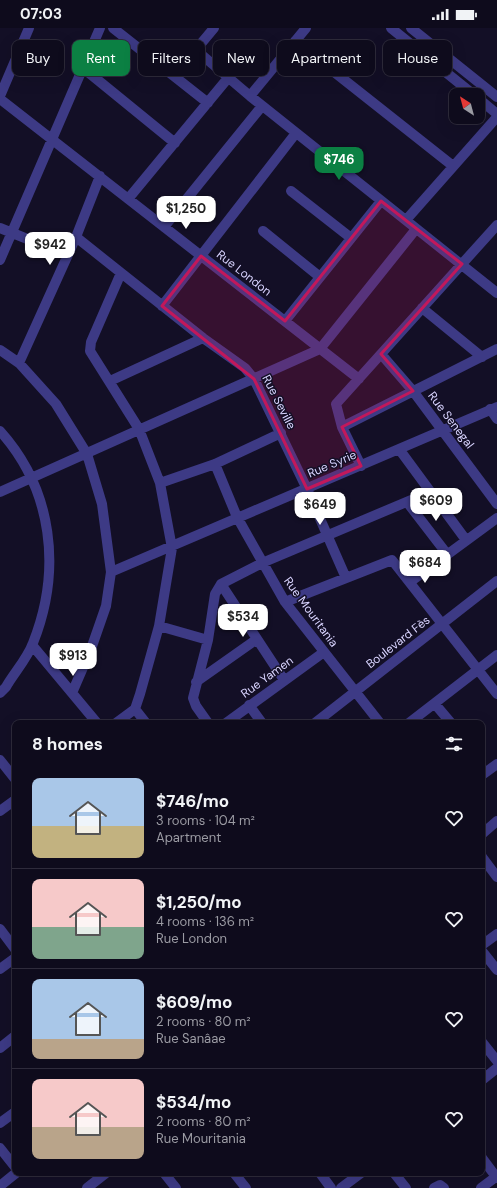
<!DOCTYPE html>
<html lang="en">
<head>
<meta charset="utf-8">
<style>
	body { margin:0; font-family:"DM Sans",sans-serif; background:#1c1929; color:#f1f3f6; height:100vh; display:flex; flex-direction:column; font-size:15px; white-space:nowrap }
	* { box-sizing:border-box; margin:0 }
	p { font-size:13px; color:#9b9ba3 }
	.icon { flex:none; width:22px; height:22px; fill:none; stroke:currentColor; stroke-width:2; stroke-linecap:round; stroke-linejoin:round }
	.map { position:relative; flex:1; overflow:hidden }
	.side { position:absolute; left:12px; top:692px; width:473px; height:456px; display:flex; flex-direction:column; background:#0e0b1c; border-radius:8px; box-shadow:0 4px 16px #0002,0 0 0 1px #2e2b3b }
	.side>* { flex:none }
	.guide { position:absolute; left:12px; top:12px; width:473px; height:36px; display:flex; gap:8px }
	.needle { width:26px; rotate:324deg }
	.tools { position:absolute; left:449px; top:60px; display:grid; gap:8px }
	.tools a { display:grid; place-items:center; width:36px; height:36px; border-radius:8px; background:#0e0b1c; box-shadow:0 4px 16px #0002,0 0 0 1px #2e2b3b; font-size:20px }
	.price { position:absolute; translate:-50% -34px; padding:0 9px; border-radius:8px; background:#fff; color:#222; font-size:13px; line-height:26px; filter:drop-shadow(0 1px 2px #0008) }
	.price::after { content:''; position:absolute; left:50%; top:24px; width:12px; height:9px; margin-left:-6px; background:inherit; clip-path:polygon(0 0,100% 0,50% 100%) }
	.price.selected { background:#0b8043; color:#fff }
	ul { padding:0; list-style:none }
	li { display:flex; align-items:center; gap:12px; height:100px; padding:0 20px }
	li+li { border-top:1px solid #2e2b3b }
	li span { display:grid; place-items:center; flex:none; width:112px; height:80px; border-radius:8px; color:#555 }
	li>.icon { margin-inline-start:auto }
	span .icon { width:48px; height:48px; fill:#fffc; stroke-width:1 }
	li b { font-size:17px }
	h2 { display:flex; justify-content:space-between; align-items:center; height:48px; padding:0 20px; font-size:17px }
	.tag { padding:0 14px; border-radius:8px; background:#0e0b1c; box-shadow:0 4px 16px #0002,0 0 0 1px #2e2b3b; font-size:14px; line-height:36px }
	.tag.selected { background:#0b8043; color:#fff }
	.status { display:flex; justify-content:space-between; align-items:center; height:28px; padding:0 20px; background:#0e0b1c; direction:ltr }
	.status svg { height:11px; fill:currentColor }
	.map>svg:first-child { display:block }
</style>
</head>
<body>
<div class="status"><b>07:03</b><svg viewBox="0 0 49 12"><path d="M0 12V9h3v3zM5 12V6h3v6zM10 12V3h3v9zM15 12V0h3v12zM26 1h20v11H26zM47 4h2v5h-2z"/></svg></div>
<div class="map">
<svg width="497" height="1160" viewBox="0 0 497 1160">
	<rect width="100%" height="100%" fill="#130f26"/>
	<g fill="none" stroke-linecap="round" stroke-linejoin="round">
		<!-- minor -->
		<path stroke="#3d3a85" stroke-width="10" d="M 113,0 L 208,75
			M 295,13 L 453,138
			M 196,22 L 250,68 L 497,265
			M 83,40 L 175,115
			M 174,48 L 214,0
			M 0,68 L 29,0
			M 250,68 L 306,0
			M 0,71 L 359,351
			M 291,163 L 351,210
			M 128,171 L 228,50
			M 406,192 L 497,89
			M 164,199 L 262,78
			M 0,200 L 67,227
			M 263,203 L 320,249
			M 76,209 L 203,310 L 245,340 L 254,351 L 307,461 L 346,550
			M 0,232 L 100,0
			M 162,278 L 296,105
			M 422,280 L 482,329
			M 285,293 L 381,173
			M 0,322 L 19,335 L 56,376 L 87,426 L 102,476 L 111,544 L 106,578 L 91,621 L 72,665
			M 381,326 L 413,363 L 497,476
			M 19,335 L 76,209 L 100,148
			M 110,353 L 203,310
			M 490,381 L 497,391
			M 342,399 L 497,321
			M 0,403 C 53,462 62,542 33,615 C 27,631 14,645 6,659 L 0,665
			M 399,421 L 466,512
			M 215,436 L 237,489 L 285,574 L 380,695
			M 361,438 L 342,399 L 336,376 L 497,197
			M 160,455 L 215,436 L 281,405
			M 0,464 L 320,321 L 416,201
			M 407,474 L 447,526
			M 111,544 L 497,379
			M 410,554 L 497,490
			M 221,556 L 284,652
			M 285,574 L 392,532 L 497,666
			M 159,598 L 208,612
			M 32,617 L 97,695
			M 196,654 L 257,611
			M 435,676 L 451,695
			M 249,677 L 262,695
			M 135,681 L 146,695
			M 116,695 L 135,681 L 140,666 L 159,598 L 172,520 L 160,455 L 139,401 L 90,323 L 91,314 L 121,245
			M 208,695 L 196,678 L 193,670 L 208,612 L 215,566 L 221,556 L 262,535 L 430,464
			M 226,695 L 324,624
			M 315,695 L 497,553
			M 409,695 L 497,627
			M 0,732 L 15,751
			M 482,747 L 497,736
			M 0,783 L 15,772
			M 482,806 L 497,793
			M 482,829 L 497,849
			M 0,901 L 15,921
			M 482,917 L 497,906
			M 482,923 L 497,942
			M 0,941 L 15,930
			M 482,1014 L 497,1033
			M 0,1020 L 15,1008
			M 482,1052 L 497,1040
			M 0,1095 L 15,1084
			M 0,1120 L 15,1139
			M 482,1130 L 497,1150
			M 164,1145 L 176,1160
			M 234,1145 L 246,1160
			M 320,1145 L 331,1160
			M 394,1145 L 406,1160
			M 0,1158 L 16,1145
			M 87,1160 L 106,1145
			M 341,1160 L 361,1145
			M 434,1160 L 440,1157 L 444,1160
			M 481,1160 L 497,1148"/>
		<!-- tertiary -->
		<path stroke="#3d3a85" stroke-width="10" d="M 391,0 L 474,67
			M 411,0 L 497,69
			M 478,70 L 497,86"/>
	</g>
	<!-- marked area -->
	<path fill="#c2185b" fill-opacity="0.2" stroke="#c2185b" stroke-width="3" stroke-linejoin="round" d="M 381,173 L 462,236 L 381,326 L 413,363 L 342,399 L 361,438 L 307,461 L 254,351 L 162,278 L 201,228 L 285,293 Z"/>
	<g text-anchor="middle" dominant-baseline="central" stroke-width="3" stroke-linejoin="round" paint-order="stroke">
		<!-- street labels -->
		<g font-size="12" fill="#d9d4ff" stroke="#130f26">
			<text transform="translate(244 245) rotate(38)">Rue London</text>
			<text transform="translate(279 374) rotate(63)">Rue Seville</text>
			<text transform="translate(451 392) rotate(53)">Rue Senegal</text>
			<text transform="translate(332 436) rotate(-23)">Rue Syrie</text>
			<text transform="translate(311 584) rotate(54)">Rue Mouritania</text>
			<text transform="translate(398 614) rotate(-38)">Boulevard Fès</text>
			<text transform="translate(267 649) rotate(-36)">Rue Yamen</text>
		</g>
	</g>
</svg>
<div class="tools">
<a><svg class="needle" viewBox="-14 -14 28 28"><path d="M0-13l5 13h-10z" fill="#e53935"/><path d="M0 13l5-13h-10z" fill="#9b9ba3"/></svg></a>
</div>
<b class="price selected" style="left:339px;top:153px">$746</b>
<b class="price" style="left:186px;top:202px">$1,250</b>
<b class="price" style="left:50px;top:238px">$942</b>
<b class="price" style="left:436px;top:494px">$609</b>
<b class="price" style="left:320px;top:498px">$649</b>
<b class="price" style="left:425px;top:556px">$684</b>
<b class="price" style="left:243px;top:610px">$534</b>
<b class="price" style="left:73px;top:649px">$913</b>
<div class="guide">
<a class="tag">Buy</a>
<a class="tag selected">Rent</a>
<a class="tag">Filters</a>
<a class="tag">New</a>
<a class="tag">Apartment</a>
<a class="tag">House</a>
</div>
<section class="side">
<h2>8 homes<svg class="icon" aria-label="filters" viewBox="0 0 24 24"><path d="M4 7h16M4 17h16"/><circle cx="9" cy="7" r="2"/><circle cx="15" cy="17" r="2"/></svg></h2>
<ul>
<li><span style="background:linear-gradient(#a9c7e8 60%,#c2b280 0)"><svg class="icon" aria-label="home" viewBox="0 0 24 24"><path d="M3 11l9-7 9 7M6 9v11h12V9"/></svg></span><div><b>$746/mo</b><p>3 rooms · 104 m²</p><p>Apartment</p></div><svg class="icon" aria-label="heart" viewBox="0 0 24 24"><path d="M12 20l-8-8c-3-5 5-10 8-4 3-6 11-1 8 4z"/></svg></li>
<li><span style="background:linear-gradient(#f6c9c9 60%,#7fa58c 0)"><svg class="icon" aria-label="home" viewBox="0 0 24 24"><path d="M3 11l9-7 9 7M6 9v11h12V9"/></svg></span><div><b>$1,250/mo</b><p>4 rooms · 136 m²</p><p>Rue London</p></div><svg class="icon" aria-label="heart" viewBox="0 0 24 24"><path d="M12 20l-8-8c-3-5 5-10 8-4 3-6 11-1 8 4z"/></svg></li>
<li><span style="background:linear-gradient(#a9c7e8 75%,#b9a48a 0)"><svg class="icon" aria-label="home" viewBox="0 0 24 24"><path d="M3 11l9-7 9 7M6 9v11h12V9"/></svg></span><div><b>$609/mo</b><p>2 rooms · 80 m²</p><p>Rue Sanâae</p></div><svg class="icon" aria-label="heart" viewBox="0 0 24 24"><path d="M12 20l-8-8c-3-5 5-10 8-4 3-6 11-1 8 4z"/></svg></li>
<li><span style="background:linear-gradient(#f6c9c9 60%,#b9a48a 0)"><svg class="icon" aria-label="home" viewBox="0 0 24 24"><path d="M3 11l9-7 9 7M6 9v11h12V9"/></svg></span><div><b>$534/mo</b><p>2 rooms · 80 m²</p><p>Rue Mouritania</p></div><svg class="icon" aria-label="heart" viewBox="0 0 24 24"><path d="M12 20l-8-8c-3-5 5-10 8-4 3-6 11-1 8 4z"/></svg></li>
</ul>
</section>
</div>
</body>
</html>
